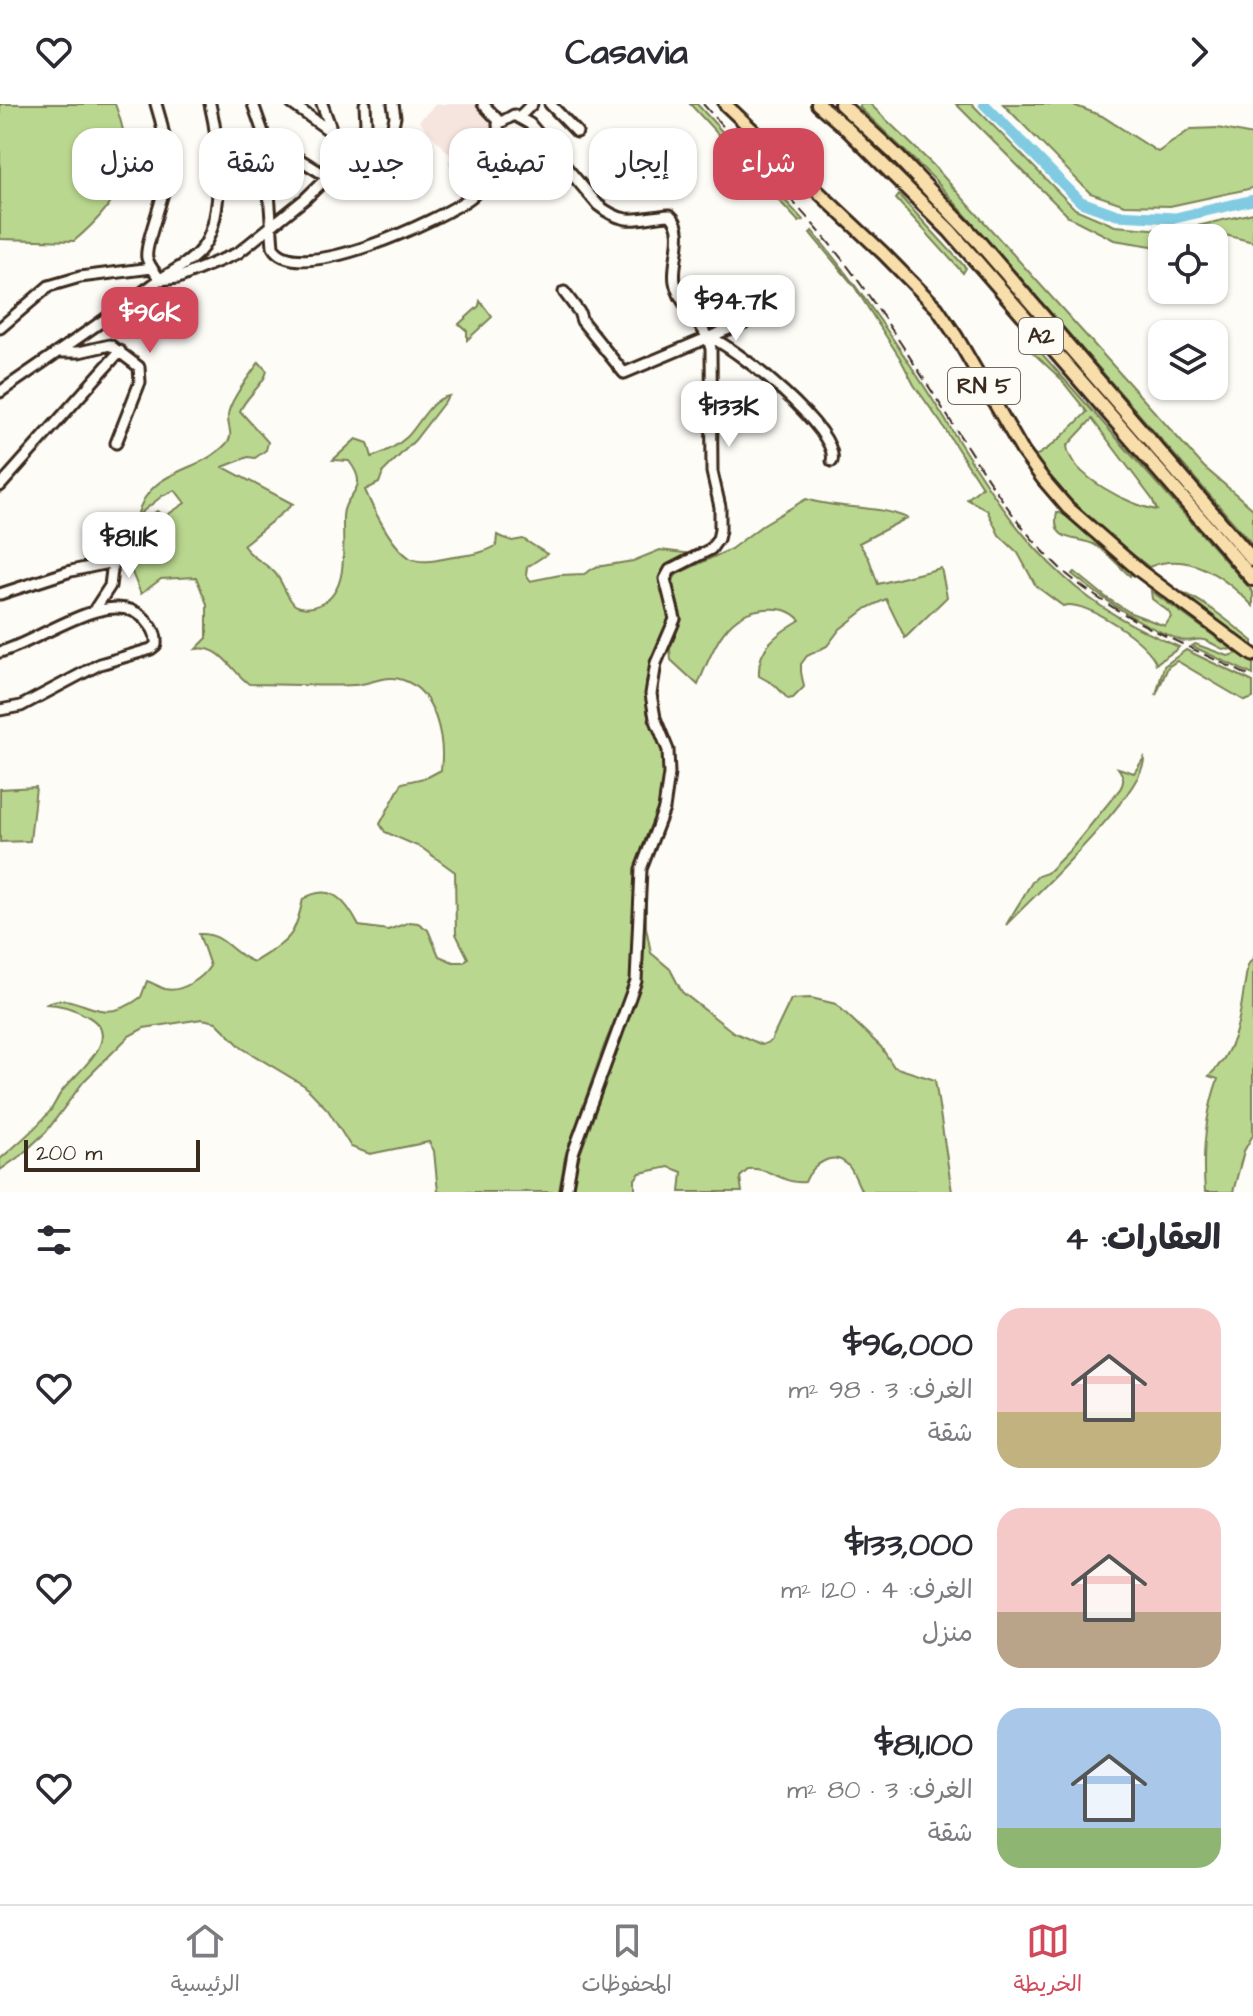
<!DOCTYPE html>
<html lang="ar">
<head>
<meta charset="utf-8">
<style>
	body { margin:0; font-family:"Architects Daughter","Playpen Sans Arabic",sans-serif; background:#f2f2f3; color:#2b2b33; direction:rtl; height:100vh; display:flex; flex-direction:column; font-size:30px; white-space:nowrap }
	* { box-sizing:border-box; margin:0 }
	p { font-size:26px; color:#7c7c81 }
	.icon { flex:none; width:44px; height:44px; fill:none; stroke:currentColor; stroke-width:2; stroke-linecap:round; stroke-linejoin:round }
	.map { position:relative; height:1088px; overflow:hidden; direction:ltr }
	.sheet { display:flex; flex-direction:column; background:#fff; flex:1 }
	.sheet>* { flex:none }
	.banner { position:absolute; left:24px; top:24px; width:800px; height:72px; direction:rtl; display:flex; gap:16px }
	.controls { position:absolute; left:1148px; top:120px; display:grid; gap:16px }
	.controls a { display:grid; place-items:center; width:80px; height:80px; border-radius:16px; background:#fff; box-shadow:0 2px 6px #0004; font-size:40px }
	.scale { position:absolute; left:24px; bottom:20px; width:176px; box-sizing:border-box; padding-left:8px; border:4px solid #3b2a1e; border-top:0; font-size:22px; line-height:28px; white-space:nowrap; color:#3b2a1e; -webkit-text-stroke:6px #fdfcf7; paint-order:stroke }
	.price { position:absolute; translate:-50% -68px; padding:0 18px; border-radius:16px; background:#fff; color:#222; font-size:26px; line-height:52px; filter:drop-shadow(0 2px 4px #0008) }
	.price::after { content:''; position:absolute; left:50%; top:48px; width:24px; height:18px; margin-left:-12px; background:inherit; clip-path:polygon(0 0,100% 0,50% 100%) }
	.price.selected { background:#d1495b; color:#fff }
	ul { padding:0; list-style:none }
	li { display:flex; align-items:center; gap:24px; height:200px; padding:0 32px }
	li span { display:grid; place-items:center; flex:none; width:224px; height:160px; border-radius:24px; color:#555 }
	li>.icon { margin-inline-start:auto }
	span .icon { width:96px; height:96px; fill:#fffc; stroke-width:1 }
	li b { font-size:34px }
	h2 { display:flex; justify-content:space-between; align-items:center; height:96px; padding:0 32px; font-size:34px }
	.tag { padding:0 28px; border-radius:24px; background:#fff; box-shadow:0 2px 6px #0004; font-size:28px; line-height:72px }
	.tag.selected { background:#d1495b; color:#fff }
	header { display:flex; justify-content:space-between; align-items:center; height:104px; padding:0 32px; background:#fff; font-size:36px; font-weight:700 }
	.tabs { display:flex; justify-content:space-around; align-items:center; height:112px; border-top:2px solid #e1e1e2; background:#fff; font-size:22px; color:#7c7c81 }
	.tabs a { display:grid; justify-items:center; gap:4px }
	.tabs .selected { color:#d1495b }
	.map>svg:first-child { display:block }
</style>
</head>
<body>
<header><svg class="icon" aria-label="forward" viewBox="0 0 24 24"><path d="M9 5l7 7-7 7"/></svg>Casavia<svg class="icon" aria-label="heart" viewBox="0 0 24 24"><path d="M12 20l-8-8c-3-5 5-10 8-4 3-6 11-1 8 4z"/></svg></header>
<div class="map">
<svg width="1253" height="1088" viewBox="0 0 1253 1088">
	<rect width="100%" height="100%" fill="#fdfcf7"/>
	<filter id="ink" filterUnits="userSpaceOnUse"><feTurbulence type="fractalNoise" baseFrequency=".0125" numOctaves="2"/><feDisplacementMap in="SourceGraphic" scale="16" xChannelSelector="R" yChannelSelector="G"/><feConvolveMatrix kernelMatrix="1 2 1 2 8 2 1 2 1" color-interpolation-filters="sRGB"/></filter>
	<g filter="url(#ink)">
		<!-- built -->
		<path fill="#f6e4de" d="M 436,0 L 478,0 L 496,20 L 483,48 L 459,71 L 448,59 L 453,54 L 419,17 Z"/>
		<!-- green -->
		<path fill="#bad78f" stroke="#7a8056" stroke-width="2" fill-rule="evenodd" d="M 0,0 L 115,0 C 139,61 122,97 74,137 L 0,135 Z
			M 690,0 L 697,0 L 803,116 L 799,118 Z
			M 861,0 L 870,0 L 933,61 L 1204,363 L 1253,405 L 1253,441 L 935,76 L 859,3 Z
			M 956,0 L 972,0 L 1075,105 L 1115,122 L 1176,127 L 1253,109 L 1253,138 L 1221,130 L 1201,134 L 1162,134 L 1162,142 L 1158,143 L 1114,136 L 1069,113 Z
			M 1003,0 L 1071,0 L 1102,12 L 1158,48 L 1191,25 L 1218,24 L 1253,31 L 1253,84 L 1170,102 L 1125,101 L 1090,89 Z
			M 899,91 L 966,164 L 963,169 L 896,95 Z
			M 812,127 C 861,185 903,248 943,312 C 978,369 1014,428 1064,473 C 1097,504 1137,525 1179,543 C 1173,550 1163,553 1156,560 C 1152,540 1084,494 1063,502 L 1036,482 L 1018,449 L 999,431 L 987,406 L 967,395 L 982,383 L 941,319 L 914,281 L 900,254 L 854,182 L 810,129 Z
			M 480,197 L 492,213 L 467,236 L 467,227 L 459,220 L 479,202 Z
			M 1034,241 L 1253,488 L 1253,502 C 1225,474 1191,446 1149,463 C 1109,433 1062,393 1035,352 C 1051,345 1074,321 1087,308 L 1059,273 L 1030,246 ZM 1092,315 L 1152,395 L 1157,406 C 1131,402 1070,372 1067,342 Z
			M 259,258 L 267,267 C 264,281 247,291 240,307 L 268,338 L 266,346 L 255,354 L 248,353 L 223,363 L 293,400 L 243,441 C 251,454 265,458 275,469 C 283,478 286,493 295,501 C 300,504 307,504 313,503 C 352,494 342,441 343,412 C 344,388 372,387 349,357 L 333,356 L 356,335 L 368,339 L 372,353 C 384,349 397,342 407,333 C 420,320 430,295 449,292 L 415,336 L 383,368 L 379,379 L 365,386 C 373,405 391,442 410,454 C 422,461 441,455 454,453 C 469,451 482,450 496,442 L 497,431 L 512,437 L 523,435 L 547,450 L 527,463 L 526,471 L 530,477 L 560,471 L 584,470 L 596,463 L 633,457 L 660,446 L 693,450 L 671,459 L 662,470 L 661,482 L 669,513 L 646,577 L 647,609 L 661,645 L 664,659 L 659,706 L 654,722 L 642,744 L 636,773 L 631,877 L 604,942 L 565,1053 L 559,1088 L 438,1088 L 434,1047 L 429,1038 L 370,1050 L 351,1043 L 328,1006 L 305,982 L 242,944 L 216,918 L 202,915 L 144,924 L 129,932 L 84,977 L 46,1028 L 20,1052 L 0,1066 L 0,1055 C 17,1040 36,1025 50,1007 C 55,1000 58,992 63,986 C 78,966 126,933 87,912 C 73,904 60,900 45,900 C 81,883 96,928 141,893 L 147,877 C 153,879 159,883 165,885 C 181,889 203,874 210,862 L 199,830 C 224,828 232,851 254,858 C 288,836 294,837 303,795 C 331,778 346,797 359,822 L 388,826 L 410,818 L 418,819 L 428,826 L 439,852 L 453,858 L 464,858 L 468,854 L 456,830 L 455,768 L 422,744 L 385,728 L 380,720 L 402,679 L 428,673 L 441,666 C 445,636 436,587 403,576 C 386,570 371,580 354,581 C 319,583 284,580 249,580 C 231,567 222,541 196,545 L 207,534 L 207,500 L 196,473 L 161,475 L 141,490 C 123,446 113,436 157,407 L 164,413 L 185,399 L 175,386 L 162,392 L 137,412 C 150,363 198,370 226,340 C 235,331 227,323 228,312 C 228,298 251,270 259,258 Z
			M 806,395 C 839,406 874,400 907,414 L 859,439 L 869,455 L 878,480 L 941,464 L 947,493 L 905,534 L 886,495 L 867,504 L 840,525 L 827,542 L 807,552 L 801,560 L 801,568 L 804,583 L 793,594 L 788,595 L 775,581 L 759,572 C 757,543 778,529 800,516 C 789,505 780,504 765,505 C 725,507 711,549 698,581 L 671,556 L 670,545 L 682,515 L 672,477 L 677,470 L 731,445 L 764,420 Z
			M 1057,408 C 1075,412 1115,454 1131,468 L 1130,472 C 1119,463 1108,448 1095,441 C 1078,432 1050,440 1057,408 Z
			M 1075,468 L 1107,494 L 1131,509 L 1165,522 L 1171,513 L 1169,508 L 1152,495 L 1151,487 L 1232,545 C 1221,548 1215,539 1204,536 C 1195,534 1188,539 1180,536 C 1140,521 1105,497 1072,470 Z
			M 1182,488 C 1210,501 1229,518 1253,537 L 1253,543 Z
			M 1195,540 L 1228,552 L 1239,549 L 1253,559 L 1253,571 L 1192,542 Z
			M 1186,546 L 1253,578 L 1253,594 L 1245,597 L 1177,557 L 1168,563 L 1156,591 L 1164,562 Z
			M 1144,654 C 1145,688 1033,793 1006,821 L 1032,778 L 1038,772 L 1047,769 L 1072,744 L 1120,685 C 1125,677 1124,672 1118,664 L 1134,669 Z
			M 36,683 L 30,737 L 0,738 L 0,685 Z
			M 645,765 L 646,823 L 651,849 L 670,865 L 682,888 L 733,928 L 762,941 L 771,937 L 791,895 L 811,894 L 836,900 L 881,943 L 894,963 L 935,976 L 952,1088 L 862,1088 C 858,1080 855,1071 850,1064 C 835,1044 812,1060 805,1078 C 784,1081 770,1063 749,1065 L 740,1073 L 742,1088 L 680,1088 L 682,1068 L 669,1063 L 640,1069 L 635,1075 L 635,1088 L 572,1088 L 577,1059 L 641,878 L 642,816 Z
			M 1253,854 L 1253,1031 L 1244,1047 L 1233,1088 L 1205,1088 C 1202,1050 1205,1011 1218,975 L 1209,972 C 1242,942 1240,900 1248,861 Z"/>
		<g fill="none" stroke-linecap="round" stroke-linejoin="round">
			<!-- river -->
			<path stroke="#81cbe2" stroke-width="11" d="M 984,0 L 1081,98 L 1117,111 L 1175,114 L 1253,96"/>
			<!-- minor casing -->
			<g stroke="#3b2a1e" stroke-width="15">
				<path id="minor" d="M 156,0 C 164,25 169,49 166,75 C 164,94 144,142 147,154 C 149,162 156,169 160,176 L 178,174 L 238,149 L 306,94 L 342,59 L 362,32 L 366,19 L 365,0
					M 253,0 L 265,34 L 273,143 C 296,184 441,115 470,94 C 482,85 492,68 500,55 L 498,20 L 514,11 L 530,20 L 598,101 C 627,124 638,113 670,111 C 688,126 671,158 675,178 C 680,204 706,219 711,245 L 712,368 L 720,403 L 720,426 L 718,435 L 711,445 L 670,466 L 665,475 L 675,515 L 656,559 L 651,590 L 655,614 L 668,646 L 669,670 L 664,705 L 641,765 L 636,877 L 573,1049 L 566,1088
					M 292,0 L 355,45
					M 322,0 L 332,27
					M 483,0 L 500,18
					M 550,0 L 577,28
					M 520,12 L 532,0
					M 390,33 L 395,13 L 393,0
					M 265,34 L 328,73
					M 498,59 L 519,81
					M 564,188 L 579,208 L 582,217 L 624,269 L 750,216
					M 0,224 L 49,182 L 80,173 L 152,164
					M 709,233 C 736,243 840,327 832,357
					M 60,248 L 79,248 L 110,241 L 139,263 L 140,278 L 116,339
					M 0,288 C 53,251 107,215 159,176 C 174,166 192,158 203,143 C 226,110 219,37 210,0
					M 0,382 L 120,247
					M 0,490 L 71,467 L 113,458 L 110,482 L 93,508
					M 0,548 C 38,539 109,481 144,514 C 152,523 157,529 156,541 L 151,545 L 100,560 L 21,602 L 0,606"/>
			</g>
			<!-- major casing -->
			<g stroke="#3b2a1e" stroke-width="17">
				<path id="major" d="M 725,0 L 883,149 L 937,204 L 956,232 L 1023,348 L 1043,375 L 1067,403 L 1140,467 L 1253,551"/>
			</g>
			<!-- highway casing -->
			<g stroke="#3b2a1e" stroke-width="18">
				<path id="highway" d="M 818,0 L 845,23 L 950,127 L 1253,475
					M 841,0 L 894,49 L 978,137 L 1253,456"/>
			</g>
			<!-- minor -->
			<use href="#minor" stroke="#fdfcf7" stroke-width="9"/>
			<!-- major -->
			<use href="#major" stroke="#f8deab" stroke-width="11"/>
			<!-- highway -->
			<use href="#highway" stroke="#f8deab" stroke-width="12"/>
			<!-- rail -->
			<path stroke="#3b2a1e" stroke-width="2" stroke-dasharray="12 6" stroke-linecap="butt" d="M 703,0 C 755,59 817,118 862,182 C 894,228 925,276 955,324 C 988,375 1022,432 1069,472 C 1124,518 1190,542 1253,574"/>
		</g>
	</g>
	<g text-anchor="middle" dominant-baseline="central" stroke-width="6" stroke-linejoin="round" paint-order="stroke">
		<!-- shield labels -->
		<g fill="#fdfcf7" stroke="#75695f" stroke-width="2">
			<rect x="1019" y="214" width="44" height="36" rx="6"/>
			<rect x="948" y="264" width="72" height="36" rx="6"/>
		</g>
		<g font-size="22" font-weight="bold" fill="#3b2a1e">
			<text x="1041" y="232">A2</text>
			<text x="984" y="282">RN 5</text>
		</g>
	</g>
</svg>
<div class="controls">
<a><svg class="icon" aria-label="locate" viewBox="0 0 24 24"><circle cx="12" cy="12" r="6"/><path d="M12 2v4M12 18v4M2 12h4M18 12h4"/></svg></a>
<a><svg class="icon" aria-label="layers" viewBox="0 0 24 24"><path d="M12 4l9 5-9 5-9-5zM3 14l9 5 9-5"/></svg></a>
</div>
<div class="scale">200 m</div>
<b class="price" style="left:736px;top:239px">$94.7K</b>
<b class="price selected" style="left:150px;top:251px">$96K</b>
<b class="price" style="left:729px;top:345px">$133K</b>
<b class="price" style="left:129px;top:476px">$81.1K</b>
<div class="banner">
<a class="tag selected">شراء</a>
<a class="tag">إيجار</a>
<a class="tag">تصفية</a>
<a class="tag">جديد</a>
<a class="tag">شقة</a>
<a class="tag">منزل</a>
</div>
</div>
<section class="sheet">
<h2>العقارات: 4<svg class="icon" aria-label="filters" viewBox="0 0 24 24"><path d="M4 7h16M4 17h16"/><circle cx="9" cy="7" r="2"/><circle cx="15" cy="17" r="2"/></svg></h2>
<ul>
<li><span style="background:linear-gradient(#f6c9c9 65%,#c2b280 0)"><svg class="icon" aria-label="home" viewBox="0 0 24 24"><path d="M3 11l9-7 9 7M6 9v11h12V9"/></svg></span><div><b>$96,000</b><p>الغرف: 3 · 98 m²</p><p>شقة</p></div><svg class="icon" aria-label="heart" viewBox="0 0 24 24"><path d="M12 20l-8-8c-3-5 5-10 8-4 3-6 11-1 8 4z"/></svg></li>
<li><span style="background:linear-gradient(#f6c9c9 65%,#b9a48a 0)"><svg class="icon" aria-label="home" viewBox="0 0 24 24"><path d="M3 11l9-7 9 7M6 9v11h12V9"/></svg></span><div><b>$133,000</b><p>الغرف: 4 · 120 m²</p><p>منزل</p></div><svg class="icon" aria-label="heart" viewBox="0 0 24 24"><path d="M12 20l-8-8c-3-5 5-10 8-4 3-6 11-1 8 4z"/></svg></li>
<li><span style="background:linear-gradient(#a9c7e8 75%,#8fb573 0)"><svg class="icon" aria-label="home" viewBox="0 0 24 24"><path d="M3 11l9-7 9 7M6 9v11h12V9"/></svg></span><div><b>$81,100</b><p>الغرف: 3 · 80 m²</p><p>شقة</p></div><svg class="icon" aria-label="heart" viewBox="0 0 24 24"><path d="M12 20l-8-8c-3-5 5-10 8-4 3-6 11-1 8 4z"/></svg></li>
</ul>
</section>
<nav class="tabs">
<a class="selected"><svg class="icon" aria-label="map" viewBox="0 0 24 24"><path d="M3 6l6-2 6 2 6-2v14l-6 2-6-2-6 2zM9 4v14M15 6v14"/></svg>الخريطة</a>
<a><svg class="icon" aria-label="saved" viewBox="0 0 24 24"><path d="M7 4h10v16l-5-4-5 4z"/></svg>المحفوظات</a>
<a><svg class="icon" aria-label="home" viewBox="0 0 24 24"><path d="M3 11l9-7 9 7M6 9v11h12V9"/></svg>الرئيسية</a>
</nav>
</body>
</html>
